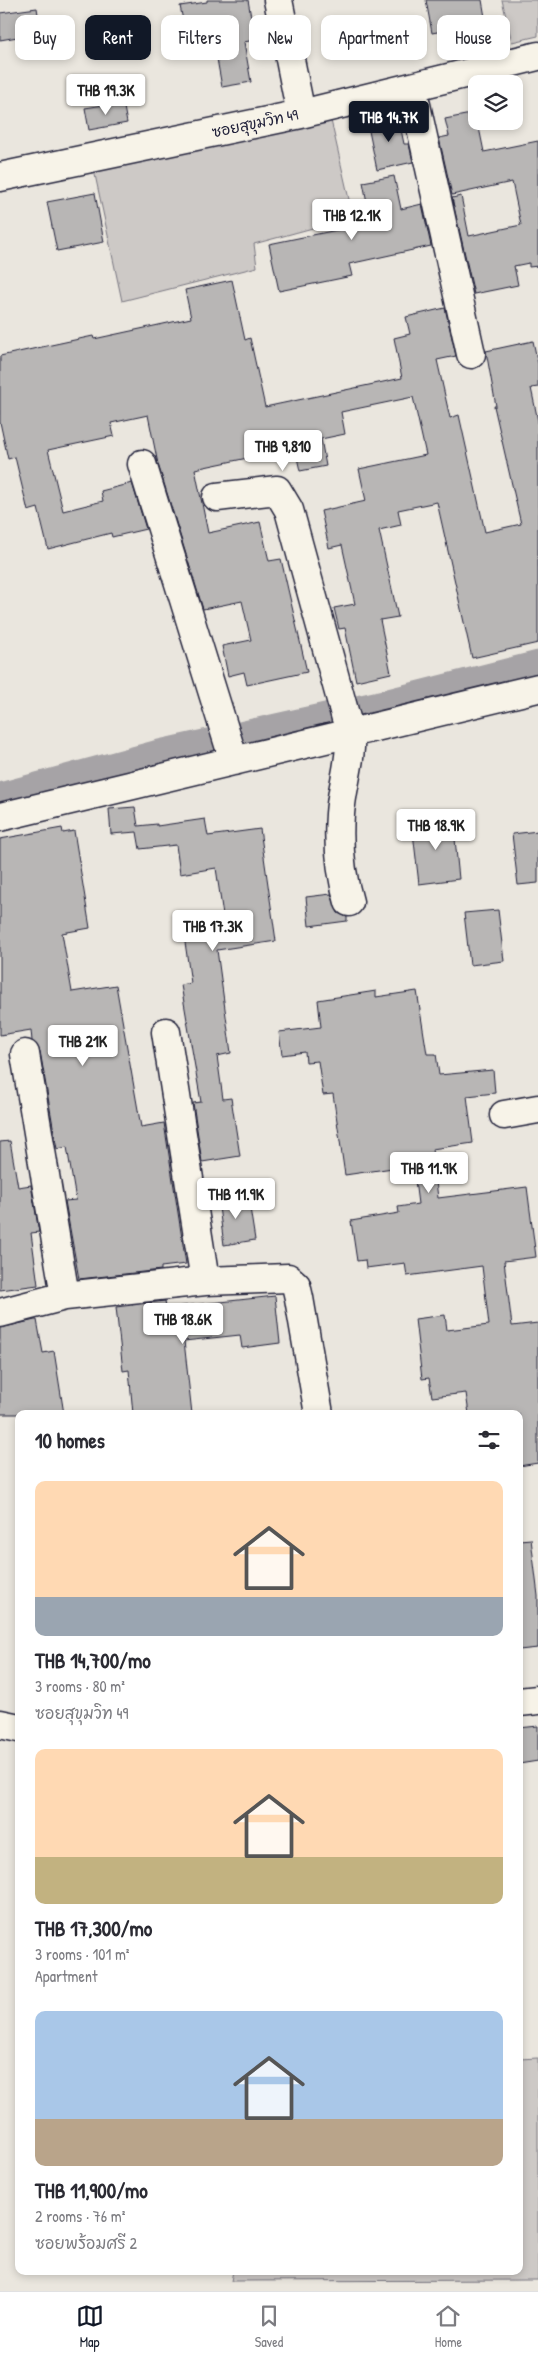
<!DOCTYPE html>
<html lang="en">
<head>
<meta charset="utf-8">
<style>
	body { margin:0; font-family:"Patrick Hand","Playpen Sans Thai",sans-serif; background:#f7f7f7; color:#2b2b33; height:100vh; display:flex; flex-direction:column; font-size:19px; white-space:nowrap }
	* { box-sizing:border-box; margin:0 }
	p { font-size:16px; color:#7c7c81 }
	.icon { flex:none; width:28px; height:28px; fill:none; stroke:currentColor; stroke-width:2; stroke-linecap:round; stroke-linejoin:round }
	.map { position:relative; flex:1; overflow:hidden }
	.details { position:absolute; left:15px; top:1410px; width:508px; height:865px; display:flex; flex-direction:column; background:#fff; border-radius:10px; box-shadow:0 2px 8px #0003 }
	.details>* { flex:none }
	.top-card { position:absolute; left:15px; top:15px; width:509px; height:45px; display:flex; gap:10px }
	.buttons { position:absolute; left:468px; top:75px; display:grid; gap:10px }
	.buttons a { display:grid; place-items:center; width:55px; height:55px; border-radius:10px; background:#fff; box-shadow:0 2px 8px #0003; font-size:25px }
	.price { position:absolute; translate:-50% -42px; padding:0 11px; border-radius:5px; background:#fff; color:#222; font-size:16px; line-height:32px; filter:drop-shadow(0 1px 2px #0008) }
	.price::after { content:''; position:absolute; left:50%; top:30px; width:15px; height:11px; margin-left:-8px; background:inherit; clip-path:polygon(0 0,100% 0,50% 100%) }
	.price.active { background:#111827; color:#fff }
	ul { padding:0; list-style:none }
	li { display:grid; align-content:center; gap:10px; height:265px; padding:0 20px }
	li span { display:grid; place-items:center; height:155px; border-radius:10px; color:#555 }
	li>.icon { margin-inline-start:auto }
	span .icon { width:90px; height:90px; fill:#fffc; stroke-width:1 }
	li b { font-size:21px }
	h2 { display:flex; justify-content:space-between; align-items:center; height:60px; padding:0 20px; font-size:21px }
	.pill { padding:0 18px; border-radius:10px; background:#fff; box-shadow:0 2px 8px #0003; font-size:18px; line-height:45px }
	.pill.active { background:#111827; color:#fff }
	.menu { display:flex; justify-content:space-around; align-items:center; height:70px; border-top:1px solid #e1e1e2; background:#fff; font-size:14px; color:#7c7c81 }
	.menu a { display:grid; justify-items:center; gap:2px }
	.menu .active { color:#111827 }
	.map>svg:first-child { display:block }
</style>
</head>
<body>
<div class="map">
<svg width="538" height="2291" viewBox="0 0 538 2291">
	<rect width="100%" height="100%" fill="#eae6de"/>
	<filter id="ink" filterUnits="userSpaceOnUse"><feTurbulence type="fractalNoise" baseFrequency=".02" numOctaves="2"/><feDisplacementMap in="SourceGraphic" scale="10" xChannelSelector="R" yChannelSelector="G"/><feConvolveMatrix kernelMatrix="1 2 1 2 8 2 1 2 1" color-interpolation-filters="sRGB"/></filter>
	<g filter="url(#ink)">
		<!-- green -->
		<path fill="#cdc9c6" stroke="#787680" d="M 502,0 L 538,0 L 538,36 L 512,42 Z
			M 330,116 L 353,217 L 254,244 L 257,267 L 122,301 L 94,170 Z
			M 538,2058 L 538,2280 L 231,2281 L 233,2271 L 519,2271 L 519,2059 Z"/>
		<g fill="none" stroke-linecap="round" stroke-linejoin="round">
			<!-- canal -->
			<path stroke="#a6a3a6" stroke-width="25" d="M 0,795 L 155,753 L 384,702 L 538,663"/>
		</g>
		<!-- building -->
		<path fill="#b8b6b5" stroke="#22223b" d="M 207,0 L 248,0 L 255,40 L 244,42 L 251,82 L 222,87 L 211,25 L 185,30 L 180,6 L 207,2 Z
			M 426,0 L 482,0 L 486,23 L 432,33 Z
			M 37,8 L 41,33 L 0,40 L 0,13 Z
			M 123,102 L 127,123 L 89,130 L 85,108 Z
			M 476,113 L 484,152 L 538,141 L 538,266 L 529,267 L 529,263 L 514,266 L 518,285 L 474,294 L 452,198 L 461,196 L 469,236 L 521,225 L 512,182 L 452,195 L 439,138 L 449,136 L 445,119 Z
			M 398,115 L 404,144 L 409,144 L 413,162 L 377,170 L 367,121 Z
			M 394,176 L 401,209 L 422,204 L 431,246 L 349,264 L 352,276 L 279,291 L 269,244 L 371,223 L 363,182 Z
			M 95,193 L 104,242 L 57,251 L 47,202 Z
			M 232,280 L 245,340 L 250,338 L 265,407 L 402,378 L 394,338 L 410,334 L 406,317 L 445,308 L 456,356 L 437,360 L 450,418 L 459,415 L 485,532 L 521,524 L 494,406 L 496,406 L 486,351 L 533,341 L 538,364 L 538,387 L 531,388 L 538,421 L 538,643 L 472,658 L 437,502 L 398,510 L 401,525 L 379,530 L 398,617 L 380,620 L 391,673 L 356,681 L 345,628 L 339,629 L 334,608 L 355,604 L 342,545 L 329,548 L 321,511 L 366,501 L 359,469 L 426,455 L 413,397 L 341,412 L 345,434 L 321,439 L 326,466 L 300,471 L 295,448 L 195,469 L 208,533 L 260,522 L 269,561 L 281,559 L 307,672 L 247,685 L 244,672 L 228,676 L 222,646 L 251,640 L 242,601 L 203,609 L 158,464 L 148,415 L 111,423 L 114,436 L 48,450 L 63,511 L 103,501 L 101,491 L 132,483 L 146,529 L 112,537 L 111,533 L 48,549 L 38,508 L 28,511 L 15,457 L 8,459 L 0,422 L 0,356 L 93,336 L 94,339 L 191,318 L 185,290 Z
			M 135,807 L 138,826 L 157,824 L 157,826 L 205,819 L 208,836 L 260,829 L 276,941 L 217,950 L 231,1053 L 217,1056 L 223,1099 L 231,1098 L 240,1156 L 202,1162 L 193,1103 L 201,1102 L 181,985 L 191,983 L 183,929 L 224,922 L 216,868 L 180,874 L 176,845 L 140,849 L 137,832 L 111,834 L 109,809 Z
			M 453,819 L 459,879 L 419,884 L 412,824 Z
			M 62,828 L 63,833 L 74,831 L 90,928 L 62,933 L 72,992 L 116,985 L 141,1127 L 164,1123 L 186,1264 L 161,1267 L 161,1270 L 79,1279 L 65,1201 L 76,1200 L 67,1147 L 57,1149 L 40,1051 L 32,1041 L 31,1030 L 0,1035 L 0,839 Z
			M 538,831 L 538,883 L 518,885 L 512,834 Z
			M 331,894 L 338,913 L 347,917 L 347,921 L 309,926 L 306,897 Z
			M 498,910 L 504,961 L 470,965 L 464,913 Z
			M 376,991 L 376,997 L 417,991 L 427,1054 L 436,1054 L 439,1075 L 493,1070 L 495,1093 L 467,1096 L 473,1143 L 432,1149 L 438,1198 L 527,1187 L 536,1257 L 504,1261 L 512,1326 L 538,1323 L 538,1463 L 519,1466 L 519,1414 L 469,1414 L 466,1393 L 432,1397 L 429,1378 L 422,1379 L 415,1319 L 445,1315 L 447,1330 L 489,1325 L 482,1266 L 407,1276 L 405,1263 L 366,1268 L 365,1260 L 357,1261 L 351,1221 L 399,1213 L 398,1207 L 418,1204 L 413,1165 L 345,1175 L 333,1094 L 323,1095 L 318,1061 L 306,1062 L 305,1052 L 282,1055 L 279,1032 L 321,1027 L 318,1000 Z
			M 10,1141 L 18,1187 L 31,1185 L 39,1232 L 31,1233 L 38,1285 L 0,1290 L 0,1142 Z
			M 248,1195 L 255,1240 L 224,1245 L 218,1199 Z
			M 275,1296 L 280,1343 L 242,1348 L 240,1335 L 184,1341 L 192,1414 L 133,1414 L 129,1370 L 123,1371 L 116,1307 L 165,1301 L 166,1308 Z
			M 35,1320 L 37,1320 L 43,1353 L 54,1351 L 64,1414 L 0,1414 L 0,1328 Z
			M 531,1539 L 538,1596 L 538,1648 L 519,1650 L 519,1540 Z
			M 538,1726 L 538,1761 L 519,1764 L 519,1728 Z"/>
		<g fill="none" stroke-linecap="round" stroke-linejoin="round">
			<!-- street casing -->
			<g stroke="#22223b" stroke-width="31">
				<path id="street" d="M 278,0 L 301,114
					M 412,87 L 471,354
					M 0,177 L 301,114 L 538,56
					M 142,464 L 234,761
					M 217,497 L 277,490 L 289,510 L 350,733 C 352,761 342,785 340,814 C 338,842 341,875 349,902
					M 0,817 L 538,688
					M 166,1032 L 205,1281
					M 25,1054 L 65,1296
					M 504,1115 L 538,1109
					M 0,1313 L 65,1296 L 205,1281 L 288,1278 L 296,1285 L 299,1298 L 319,1414"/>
			</g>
			<!-- secondary casing -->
			<g stroke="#22223b" stroke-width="31">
				<path id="secondary" d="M 519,1702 L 538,1700
					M 0,1724 L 19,1728"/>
			</g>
			<!-- street -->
			<use href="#street" stroke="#f7f3e8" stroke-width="28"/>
			<!-- secondary -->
			<use href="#secondary" stroke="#f7f3e8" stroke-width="28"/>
		</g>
	</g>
	<g text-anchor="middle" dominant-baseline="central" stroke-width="5" stroke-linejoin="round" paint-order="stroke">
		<!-- street labels -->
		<g font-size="15" fill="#22223b" stroke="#f7f3e8">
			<text transform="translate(255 123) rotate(-12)">ซอยสุขุมวิท 49</text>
		</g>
	</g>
</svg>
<div class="buttons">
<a><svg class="icon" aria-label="layers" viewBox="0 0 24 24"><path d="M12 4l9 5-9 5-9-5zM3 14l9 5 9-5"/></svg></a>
</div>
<b class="price" style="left:106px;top:116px">THB 19.3K</b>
<b class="price active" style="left:389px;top:143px">THB 14.7K</b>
<b class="price" style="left:352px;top:241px">THB 12.1K</b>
<b class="price" style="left:283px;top:472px">THB 9,810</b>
<b class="price" style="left:436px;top:851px">THB 18.9K</b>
<b class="price" style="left:213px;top:952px">THB 17.3K</b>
<b class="price" style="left:83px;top:1067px">THB 21K</b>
<b class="price" style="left:429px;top:1194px">THB 11.9K</b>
<b class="price" style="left:236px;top:1220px">THB 11.9K</b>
<b class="price" style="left:183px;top:1345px">THB 18.6K</b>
<div class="top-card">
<a class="pill">Buy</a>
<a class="pill active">Rent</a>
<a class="pill">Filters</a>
<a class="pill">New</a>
<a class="pill">Apartment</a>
<a class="pill">House</a>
</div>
<section class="details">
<h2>10 homes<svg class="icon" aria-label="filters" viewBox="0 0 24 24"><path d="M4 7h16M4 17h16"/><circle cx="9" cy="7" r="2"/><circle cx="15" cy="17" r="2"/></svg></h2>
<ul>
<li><span style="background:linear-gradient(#ffd9b3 75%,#9aa5b1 0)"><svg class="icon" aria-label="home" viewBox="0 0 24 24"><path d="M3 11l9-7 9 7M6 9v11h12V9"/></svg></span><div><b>THB 14,700/mo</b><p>3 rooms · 80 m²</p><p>ซอยสุขุมวิท 49</p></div></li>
<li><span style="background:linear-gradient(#ffd9b3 70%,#c2b280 0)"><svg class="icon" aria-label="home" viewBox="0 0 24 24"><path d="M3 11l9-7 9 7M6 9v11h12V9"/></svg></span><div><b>THB 17,300/mo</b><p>3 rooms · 101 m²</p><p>Apartment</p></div></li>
<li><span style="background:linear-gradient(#a9c7e8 70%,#b9a48a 0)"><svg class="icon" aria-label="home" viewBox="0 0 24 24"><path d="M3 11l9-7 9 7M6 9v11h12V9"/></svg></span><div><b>THB 11,900/mo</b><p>2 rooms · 76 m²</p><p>ซอยพร้อมศรี 2</p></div></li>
</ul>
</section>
</div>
<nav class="menu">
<a class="active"><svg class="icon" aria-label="map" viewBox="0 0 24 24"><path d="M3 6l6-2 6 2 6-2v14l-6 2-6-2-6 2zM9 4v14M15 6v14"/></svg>Map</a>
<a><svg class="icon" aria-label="saved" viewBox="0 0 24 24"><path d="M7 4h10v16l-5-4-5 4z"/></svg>Saved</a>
<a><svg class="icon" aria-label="home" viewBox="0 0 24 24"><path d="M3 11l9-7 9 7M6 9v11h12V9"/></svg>Home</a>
</nav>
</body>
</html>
